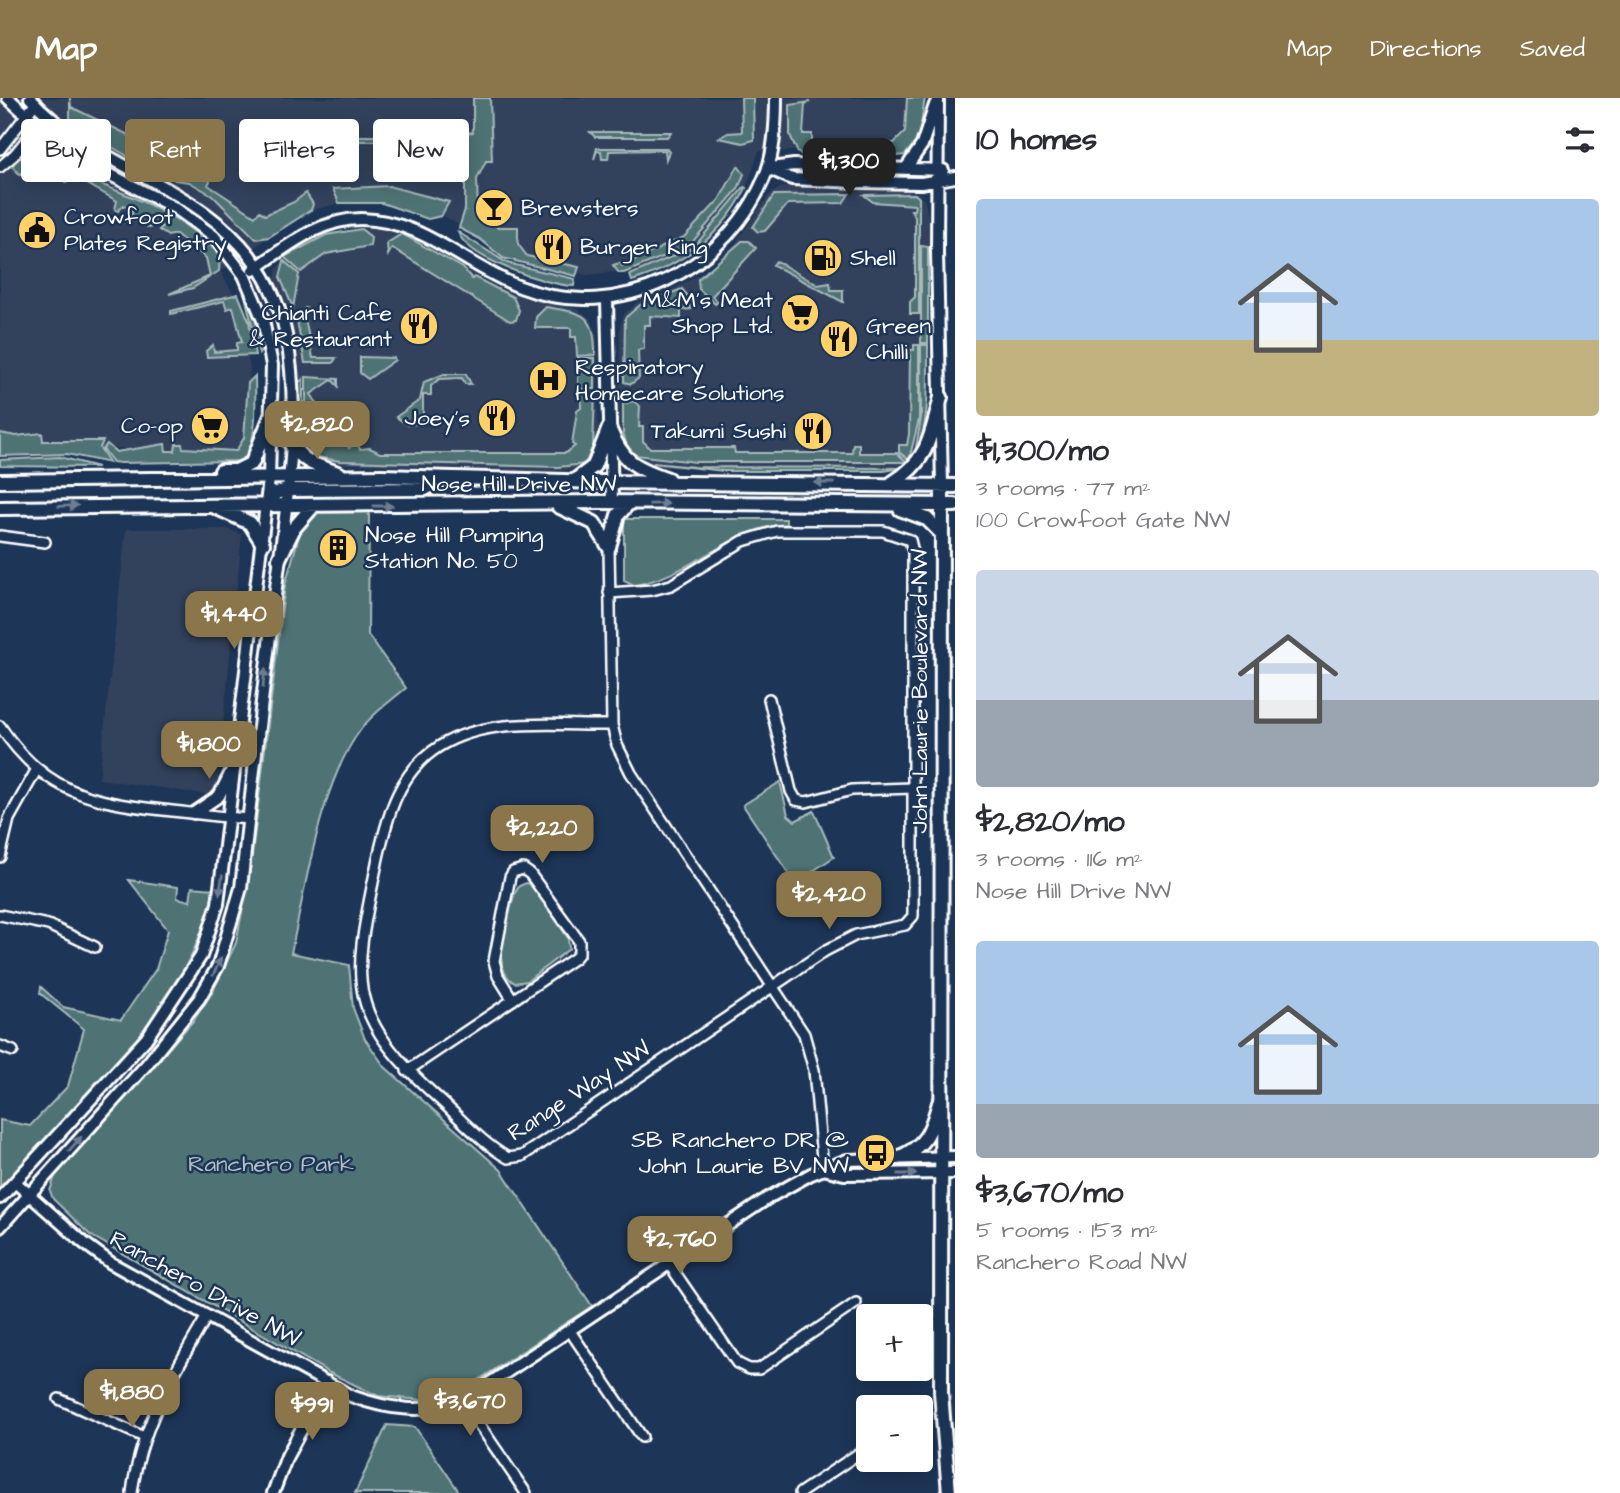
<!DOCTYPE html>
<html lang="en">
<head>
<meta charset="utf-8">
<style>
	body { margin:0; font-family:"Architects Daughter",sans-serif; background:#f7f7f7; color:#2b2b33; height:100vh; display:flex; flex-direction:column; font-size:26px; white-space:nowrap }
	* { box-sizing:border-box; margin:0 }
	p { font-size:23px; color:#7c7c81 }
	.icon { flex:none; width:38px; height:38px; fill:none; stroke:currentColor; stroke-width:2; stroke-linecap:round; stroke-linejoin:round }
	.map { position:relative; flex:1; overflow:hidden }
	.side { display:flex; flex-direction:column; background:#fff; width:665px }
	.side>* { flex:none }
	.banner { position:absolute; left:21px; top:21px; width:665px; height:63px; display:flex; gap:14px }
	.tools { position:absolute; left:856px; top:1206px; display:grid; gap:14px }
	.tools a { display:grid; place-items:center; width:77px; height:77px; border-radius:7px; background:#fff; box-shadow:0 4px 18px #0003; font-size:35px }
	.price { position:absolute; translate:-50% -60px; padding:0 16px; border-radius:14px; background:#8a764a; color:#fff; font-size:23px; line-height:46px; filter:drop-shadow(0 2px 4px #0008) }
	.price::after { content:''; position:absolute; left:50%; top:42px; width:21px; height:16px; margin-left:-10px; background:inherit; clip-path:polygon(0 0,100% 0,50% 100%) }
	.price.selected { background:#222; color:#fff }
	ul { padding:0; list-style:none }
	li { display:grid; align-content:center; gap:14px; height:371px; padding:0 21px }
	li span { display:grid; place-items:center; height:217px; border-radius:7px; color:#555 }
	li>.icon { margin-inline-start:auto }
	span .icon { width:126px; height:126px; fill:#fffc; stroke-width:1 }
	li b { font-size:30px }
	h2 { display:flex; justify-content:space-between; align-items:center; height:84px; padding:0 21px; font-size:30px }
	.tag { padding:0 24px; border-radius:7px; background:#fff; box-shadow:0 4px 18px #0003; font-size:24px; line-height:63px }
	.tag.selected { background:#8a764a; color:#fff }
	header { display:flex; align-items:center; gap:42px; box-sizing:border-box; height:98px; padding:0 35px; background:#8a764a; color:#fff }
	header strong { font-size:33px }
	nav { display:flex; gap:38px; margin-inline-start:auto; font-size:24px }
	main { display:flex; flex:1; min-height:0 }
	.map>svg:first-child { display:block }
</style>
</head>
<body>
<header>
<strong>Map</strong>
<nav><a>Map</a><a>Directions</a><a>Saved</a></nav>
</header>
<main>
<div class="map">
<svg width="955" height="1395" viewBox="0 0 955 1395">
	<rect width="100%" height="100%" fill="#1d3557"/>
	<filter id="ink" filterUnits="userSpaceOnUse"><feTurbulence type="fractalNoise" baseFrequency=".0143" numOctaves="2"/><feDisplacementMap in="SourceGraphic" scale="14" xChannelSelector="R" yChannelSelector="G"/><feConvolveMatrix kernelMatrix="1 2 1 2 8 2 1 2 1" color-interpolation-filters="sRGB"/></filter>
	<g filter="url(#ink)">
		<!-- built -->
		<path fill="#31435d" d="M 0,0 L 919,0 L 911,49 L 906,53 L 759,53 L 744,96 L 724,124 L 698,150 L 664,169 L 586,177 L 502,153 L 439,115 L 376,102 L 353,101 L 304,115 L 220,173 L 238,204 L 250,271 L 245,343 L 230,357 L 0,343 Z
			M 792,88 L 904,90 L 919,96 L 925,104 L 929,123 L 929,240 L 925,312 L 918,351 L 909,367 L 876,374 L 705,371 L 667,369 L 633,360 L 622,344 L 619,323 L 620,228 L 624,216 L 638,204 L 668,194 L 704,174 L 735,146 L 769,97 L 780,90 Z
			M 378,130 L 416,143 L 500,191 L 527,201 L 577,211 L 590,220 L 597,237 L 598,331 L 593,361 L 583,370 L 555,374 L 322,365 L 305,358 L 297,341 L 297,260 L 290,223 L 275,187 L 276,172 L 289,155 L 312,142 L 343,132 Z
			M 126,431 L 228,431 L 242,437 L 216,698 L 99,681 Z"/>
		<!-- green -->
		<path fill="#4f7375" stroke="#a7b9ba" stroke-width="2" d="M 70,0 L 71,9 L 139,42 L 143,48 L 168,33 L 164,24 L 173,33 L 140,58 L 131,60 L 74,27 L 70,20 Z
			M 473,0 L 490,0 L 492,63 L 486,63 L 477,81 L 478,119 L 493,120 L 497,129 L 518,129 L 518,146 L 527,158 L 579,169 L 576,178 L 503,160 L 480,141 L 459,130 L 465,111 L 465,35 L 473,34 Z
			M 741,0 L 753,0 L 754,42 L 743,45 L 719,40 L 728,35 L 742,34 Z
			M 907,0 L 925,0 L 919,40 L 905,57 L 868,61 L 864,56 L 856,56 L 855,61 L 812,61 L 798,55 L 790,37 L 790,7 L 810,4 L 805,6 L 803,36 L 812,36 L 812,45 L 894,45 L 905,34 Z
			M 341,28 L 342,38 L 448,38 L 450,42 L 445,48 L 421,43 L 335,43 L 336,29 Z
			M 590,34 L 671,34 L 667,39 L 595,39 Z
			M 34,48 L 42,65 L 40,67 L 34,63 L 20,77 L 13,69 L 14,64 Z
			M 41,48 L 53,51 L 75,70 L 64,74 L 46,63 Z
			M 597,50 L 666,50 L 669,54 L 666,61 L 665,52 L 609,53 L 608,61 L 602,61 L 601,53 L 597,53 L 594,61 Z
			M 172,57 L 182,78 L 212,79 L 208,87 L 255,118 L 260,113 L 265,117 L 294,104 L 306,95 L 313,106 L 311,112 L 269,139 L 256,141 L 212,97 L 189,84 L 175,82 L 162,71 Z
			M 738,68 L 744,76 L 738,91 L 689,148 L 624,175 L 619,175 L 613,167 L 620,165 L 622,168 L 684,139 L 719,102 Z
			M 78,71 C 87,76 96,85 105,88 C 144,103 189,122 220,157 L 219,173 L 193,190 L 169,196 L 210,178 L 206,160 L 176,136 L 168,138 L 159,132 L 162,129 L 159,125 L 150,130 L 130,120 L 133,113 L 124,107 L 118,113 L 115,111 L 117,103 L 73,78 L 66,84 L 64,76 Z
			M 389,88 L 392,89 L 449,104 L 441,118 L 428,121 L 382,105 L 339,105 L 333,91 Z
			M 744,89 L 746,90 C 723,137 681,168 632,183 L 630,177 L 694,149 Z
			M 849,96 L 843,105 L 788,106 L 765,133 L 758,134 L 753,129 L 774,97 Z
			M 915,96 L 919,100 L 919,216 L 910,216 L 910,204 L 915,199 L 915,119 L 911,112 L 914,112 L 915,107 L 873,104 L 864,97 Z
			M 361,131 L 371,139 L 370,148 L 326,156 L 301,174 L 284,159 L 326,137 Z
			M 458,134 L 507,165 L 575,181 L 574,188 C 547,187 467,161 458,134 Z
			M 402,136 L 463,170 L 472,181 L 474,179 L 513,199 L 519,212 L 516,222 L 510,223 L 392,150 L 388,157 L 387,145 Z
			M 742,143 L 749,143 L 756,150 L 712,198 L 718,204 L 715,206 L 699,191 L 698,181 Z
			M 921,148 L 928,149 L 928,245 L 921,245 Z
			M 284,163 L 299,176 L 293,210 L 280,179 Z
			M 776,163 L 818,187 L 830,185 L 831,192 L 843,192 L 843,204 L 773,167 Z
			M 682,191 L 687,197 L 691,211 L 681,212 L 681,220 L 650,218 L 650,227 L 644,227 L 644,251 L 638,252 L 639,280 L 631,286 L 624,284 L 625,220 L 640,207 Z
			M 238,196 L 249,223 L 255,257 L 207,259 L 206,253 L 213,247 L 214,254 L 237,252 L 237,245 L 242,244 L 233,209 L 227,211 L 224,203 L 171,216 L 171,213 Z
			M 245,198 C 258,209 261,234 263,250 L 259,256 Z
			M 546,209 C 584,215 595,215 595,257 L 577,258 L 576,239 L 571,239 L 571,230 L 535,230 L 536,219 Z
			M 305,210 L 312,213 L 304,216 L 313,260 L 336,260 L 333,265 L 305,265 L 297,223 Z
			M 914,247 L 919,247 L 919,321 L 909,362 L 899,354 L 899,347 L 907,347 L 909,336 L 910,252 L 914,252 Z
			M 921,247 L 928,247 C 928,282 930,330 914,361 L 921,320 Z
			M 360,259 L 394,260 L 395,262 L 368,281 L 360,275 Z
			M 578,260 L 595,260 L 595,291 L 578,291 Z
			M 444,276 L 466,276 L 471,286 L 465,286 L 462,280 L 439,281 L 431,288 L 431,297 L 423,297 L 423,325 L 408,327 L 396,319 L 420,302 L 424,284 Z
			M 255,278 C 255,299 259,350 241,363 L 120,365 L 113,364 L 103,351 L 107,346 L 116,354 L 165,346 L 166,353 L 175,353 L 176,346 L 182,346 L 183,350 L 236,353 L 244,340 L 248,285 Z
			M 306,279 L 338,281 L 338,288 L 332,282 L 311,296 L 326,319 L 324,321 L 327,326 L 331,324 L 349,350 L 356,345 L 360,351 L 370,350 L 380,355 L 566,355 L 575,348 L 572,346 L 577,313 L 581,310 L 581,295 L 595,296 L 593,348 L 585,366 L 558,369 L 340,363 L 316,359 L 306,351 Z
			M 303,281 L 303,348 L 301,352 L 296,341 L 298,285 Z
			M 633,303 L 640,308 L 639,329 L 643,329 L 643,343 L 650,350 L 734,350 L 735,355 L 852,355 L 853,346 L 859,346 L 859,355 L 897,355 L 907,364 L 696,364 L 635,357 L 628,351 L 623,335 L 623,306 Z
			M 0,335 L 16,338 L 42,335 L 43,343 L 103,343 L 100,350 L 110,365 L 67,356 L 0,358 Z
			M 60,359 L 98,369 L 0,368 L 0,362 Z
			M 653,365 L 695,369 L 902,370 L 884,373 L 724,373 Z
			M 325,412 L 369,412 L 368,537 L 406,590 C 392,602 373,615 362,630 C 320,684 306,788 291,855 L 349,867 L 353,910 L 365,941 L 385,969 L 501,1072 L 592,1208 L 463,1292 L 423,1302 L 378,1298 L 330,1275 L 90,1137 L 53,1101 L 50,1093 L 55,1078 L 194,922 L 212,895 L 236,845 L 250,773 L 285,487 L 303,424 L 313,415 Z
			M 624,421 L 786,421 L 786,426 C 728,431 691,478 634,487 L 624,482 Z
			M 780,684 L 788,717 L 795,723 L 814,713 L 834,759 L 795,785 L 743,707 Z
			M 129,782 L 178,789 L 177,800 L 190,803 L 192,789 L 214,791 C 191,910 77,1003 0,1092 L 0,1022 L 30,1028 L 68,988 L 84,931 L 40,895 L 41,889 L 63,909 L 121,922 L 156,871 L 168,832 Z
			M 526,785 L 532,787 L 568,840 L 569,851 L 527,883 L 515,885 C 488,871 509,820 514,797 L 519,788 Z
			M 387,1327 L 415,1329 L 460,1395 L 355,1395 Z"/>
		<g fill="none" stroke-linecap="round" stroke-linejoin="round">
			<!-- minor casing -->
			<g stroke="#fff" stroke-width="14">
				<path id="minor" d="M 0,51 L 35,6
					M 0,69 L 14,57 L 47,17
					M 0,438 L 45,444
					M 609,449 L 612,627 L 617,647 L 631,675 L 804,936 L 814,972 L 823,1071
					M 609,495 L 652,492 L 671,487 L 743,443 L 777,433 L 883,433 L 910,442 L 913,454 L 913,818 L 905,827 L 856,837 L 825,853 L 522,1058 L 508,1060 C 483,1046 461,1021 440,1002 C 341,913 353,882 378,760 C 388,716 399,673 440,648 C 489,618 557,628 612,627
					M 769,601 L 791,693 L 796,702 L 806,704 L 852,692 L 913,690
					M 0,628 C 43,693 89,704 163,712 C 191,715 220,719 248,721
					M 0,759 L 9,721 L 37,671
					M 0,817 L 48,827 L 95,849
					M 0,948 L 13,953
					M 407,973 L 575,860 L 579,855 L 579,843 L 530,776 L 523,771 L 513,774 L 510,779 L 494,863 L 498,878 L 513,902
					M 669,1166 L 737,1265 L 749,1271 L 759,1271 L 856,1205
					M 570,1233 L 642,1339
					M 59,1301 L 144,1339
					M 463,1303 L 526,1395
					M 132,1395 C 140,1329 174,1275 207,1218
					M 800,1395 L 861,1354"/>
			</g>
			<!-- tertiary casing -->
			<g stroke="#fff" stroke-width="16">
				<path id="tertiary" d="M 938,0 L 937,154 L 942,387
					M 768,70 L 792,81 L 858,84 L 922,85 L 955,79
					M 771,70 L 794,67 L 943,72
					M 906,70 L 922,47 L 935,7
					M 253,172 C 286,149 319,121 361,121 C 424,122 465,168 520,189 C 619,227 730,171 767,73 C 775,50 776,24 776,0
					M 607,202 L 612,405
					M 194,715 L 219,698 L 232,672
					M 823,1071 L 844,1076 L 955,1075
					M 15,1084 L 84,1145 L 111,1165 L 351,1298 C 389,1312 424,1316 463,1303 L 768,1100 L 811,1076 L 847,1062 L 955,1059
					M 0,1100 L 146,941 L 201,858 L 218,806 L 269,381 L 272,267 L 263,222 L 244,177 L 214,138 L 175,110 L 103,73 L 60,47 L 8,0
					M 0,1129 L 147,966 L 199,901 L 218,868 L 241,790 C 251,695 262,600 274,506 C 284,421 303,321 286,237 C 280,205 263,171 241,147 C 182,82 89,65 30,0
					M 273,1395 L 287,1358 L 327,1284"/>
			</g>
			<!-- secondary casing -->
			<g stroke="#fff" stroke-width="18">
				<path id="secondary" d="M 609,330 C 623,364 634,369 668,381
					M 290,345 C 307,368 315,366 340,376
					M 221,373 L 236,373 L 252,365 L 271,318
					M 0,383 L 382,378 L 601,384 L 955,388
					M 574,383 L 594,368 L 609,330
					M 892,385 C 928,364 931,337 941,299
					M 942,387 L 941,1294 L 949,1395
					M 267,406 L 276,395 L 287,392 L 425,391 L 443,381
					M 558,408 L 594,425 L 609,449
					M 215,409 L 250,425 L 263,446
					M 0,410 L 601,404 L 955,407
					M 900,411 L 927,421 L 942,436
					M 609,449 L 618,417 L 628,406
					M 279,461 L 294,430 L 314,407
					M 897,1060 C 926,1049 931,1033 939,1005"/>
			</g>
			<!-- minor -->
			<use href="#minor" stroke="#1d3557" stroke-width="9"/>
			<!-- tertiary -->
			<use href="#tertiary" stroke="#1d3557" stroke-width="10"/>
			<!-- secondary -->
			<use href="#secondary" stroke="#1d3557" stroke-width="12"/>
		</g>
		<!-- one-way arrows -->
		<defs><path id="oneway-solid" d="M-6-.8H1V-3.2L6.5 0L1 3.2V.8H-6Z" transform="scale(1.75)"/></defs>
		<g fill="#6c7c92">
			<use href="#oneway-solid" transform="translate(824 385) rotate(-180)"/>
			<use href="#oneway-solid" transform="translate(659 406) rotate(-1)"/>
			<use href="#oneway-solid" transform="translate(68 408) rotate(-2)"/>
			<use href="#oneway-solid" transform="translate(383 408)"/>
			<use href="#oneway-solid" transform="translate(264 580) rotate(-83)"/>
			<use href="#oneway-solid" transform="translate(221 787) rotate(98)"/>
			<use href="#oneway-solid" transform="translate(217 869) rotate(-65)"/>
			<use href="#oneway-solid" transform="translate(75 1046) rotate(-48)"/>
			<use href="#oneway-solid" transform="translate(907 1076)"/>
		</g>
	</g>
	<!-- icons -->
	<defs>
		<g id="bar-disc" transform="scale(2.0125)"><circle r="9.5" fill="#ffd166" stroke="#1d3557"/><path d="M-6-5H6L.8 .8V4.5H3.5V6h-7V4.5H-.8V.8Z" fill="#111"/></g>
		<g id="civic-disc" transform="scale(2.0125)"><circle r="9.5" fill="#ffd166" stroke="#1d3557"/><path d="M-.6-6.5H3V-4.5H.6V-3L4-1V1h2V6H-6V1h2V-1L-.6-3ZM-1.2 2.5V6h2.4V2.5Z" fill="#111"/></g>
		<g id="restaurant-disc" transform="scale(2.0125)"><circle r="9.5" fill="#ffd166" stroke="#1d3557"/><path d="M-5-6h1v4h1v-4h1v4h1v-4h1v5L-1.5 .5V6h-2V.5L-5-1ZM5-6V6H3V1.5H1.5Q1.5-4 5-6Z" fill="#111"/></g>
		<g id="fuel-disc" transform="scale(2.0125)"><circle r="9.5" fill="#ffd166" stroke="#1d3557"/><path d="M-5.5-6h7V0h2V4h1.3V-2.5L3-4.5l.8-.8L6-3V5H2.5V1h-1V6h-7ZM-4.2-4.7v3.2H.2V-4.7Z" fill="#111"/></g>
		<g id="supermarket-disc" transform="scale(2.0125)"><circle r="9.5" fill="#ffd166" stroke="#1d3557"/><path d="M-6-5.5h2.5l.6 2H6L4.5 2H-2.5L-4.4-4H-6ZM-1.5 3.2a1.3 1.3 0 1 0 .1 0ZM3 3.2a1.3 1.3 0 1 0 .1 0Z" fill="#111"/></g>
		<g id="hospital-disc" transform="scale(2.0125)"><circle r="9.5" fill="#ffd166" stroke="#1d3557"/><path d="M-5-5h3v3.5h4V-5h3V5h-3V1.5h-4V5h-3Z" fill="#111"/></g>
		<g id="building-disc" transform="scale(2.0125)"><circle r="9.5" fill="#ffd166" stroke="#1d3557"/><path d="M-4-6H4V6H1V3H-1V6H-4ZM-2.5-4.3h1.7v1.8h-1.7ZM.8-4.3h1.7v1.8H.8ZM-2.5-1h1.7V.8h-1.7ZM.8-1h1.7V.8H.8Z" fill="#111"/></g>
		<g id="bus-disc" transform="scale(2.0125)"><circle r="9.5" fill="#ffd166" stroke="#1d3557"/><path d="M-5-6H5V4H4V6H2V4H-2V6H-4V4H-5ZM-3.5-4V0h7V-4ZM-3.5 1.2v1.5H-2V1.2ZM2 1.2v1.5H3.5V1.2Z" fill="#111"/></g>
	</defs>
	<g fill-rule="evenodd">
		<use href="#bar-disc" x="494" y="110"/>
		<use href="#civic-disc" x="37" y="132"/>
		<use href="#restaurant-disc" x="553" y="149"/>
		<use href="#fuel-disc" x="823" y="160"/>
		<use href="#supermarket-disc" x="800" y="215"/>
		<use href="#restaurant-disc" x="419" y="228"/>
		<use href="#restaurant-disc" x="839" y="241"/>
		<use href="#hospital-disc" x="548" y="282"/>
		<use href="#restaurant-disc" x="497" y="320"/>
		<use href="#supermarket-disc" x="210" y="328"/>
		<use href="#restaurant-disc" x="813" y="333"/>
		<use href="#building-disc" x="338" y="450"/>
		<use href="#bus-disc" x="876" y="1055"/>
	</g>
	<g text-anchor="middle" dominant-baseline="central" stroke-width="5" stroke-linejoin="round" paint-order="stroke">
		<!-- poi labels -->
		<g font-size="23" fill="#fff" stroke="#1d3557" text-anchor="start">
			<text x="521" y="110">Brewsters</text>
			<text x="64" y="119">Crowfoot<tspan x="64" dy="26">Plates Registry</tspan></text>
			<text x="580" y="149">Burger King</text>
			<text x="850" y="160">Shell</text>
			<text x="773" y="202" text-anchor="end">M&amp;M's Meat<tspan x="773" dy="26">Shop Ltd.</tspan></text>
			<text x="392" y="215" text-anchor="end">Chianti Cafe<tspan x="392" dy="26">&amp; Restaurant</tspan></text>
			<text x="866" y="228">Green<tspan x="866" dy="26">Chilli</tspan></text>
			<text x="575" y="269">Respiratory<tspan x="575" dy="26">Homecare Solutions</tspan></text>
			<text x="470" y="320" text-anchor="end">Joey's</text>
			<text x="183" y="328" text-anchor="end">Co-op</text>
			<text x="786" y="333" text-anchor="end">Takumi Sushi</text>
			<text x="365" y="437">Nose Hill Pumping<tspan x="365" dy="26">Station No. 50</tspan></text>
			<text x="849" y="1042" text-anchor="end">SB Ranchero DR @<tspan x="849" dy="26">John Laurie BV NW</tspan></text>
		</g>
		<!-- street labels -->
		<g font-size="23" fill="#fff" stroke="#1d3557">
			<text x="519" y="386">Nose Hill Drive NW</text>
			<text transform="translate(920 593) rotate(-90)">John Laurie Boulevard NW</text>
			<text transform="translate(579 993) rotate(-33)">Range Way NW</text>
			<text transform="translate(205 1191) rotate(29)">Ranchero Drive NW</text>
		</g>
		<!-- park labels -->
		<g font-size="23" fill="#b0c0c1" stroke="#1d3557">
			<text x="271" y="1066">Ranchero Park</text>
		</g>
	</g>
</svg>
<div class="tools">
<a>+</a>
<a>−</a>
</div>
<b class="price selected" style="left:849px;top:100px">$1,300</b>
<b class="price" style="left:317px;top:363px">$2,820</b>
<b class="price" style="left:234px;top:553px">$1,440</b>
<b class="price" style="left:209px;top:683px">$1,800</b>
<b class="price" style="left:542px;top:767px">$2,220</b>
<b class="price" style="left:829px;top:833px">$2,420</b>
<b class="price" style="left:680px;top:1178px">$2,760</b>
<b class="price" style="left:132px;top:1331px">$1,880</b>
<b class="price" style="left:470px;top:1340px">$3,670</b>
<b class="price" style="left:312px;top:1344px">$991</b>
<div class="banner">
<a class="tag">Buy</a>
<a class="tag selected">Rent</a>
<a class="tag">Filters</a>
<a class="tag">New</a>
</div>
</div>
<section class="side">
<h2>10 homes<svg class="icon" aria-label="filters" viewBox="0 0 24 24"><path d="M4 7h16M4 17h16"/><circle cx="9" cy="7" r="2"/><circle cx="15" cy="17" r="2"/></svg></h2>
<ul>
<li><span style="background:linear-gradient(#a9c7e8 65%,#c2b280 0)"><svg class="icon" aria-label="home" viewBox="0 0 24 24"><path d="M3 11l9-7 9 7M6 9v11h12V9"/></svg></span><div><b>$1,300/mo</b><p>3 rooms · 77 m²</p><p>100 Crowfoot Gate NW</p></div></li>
<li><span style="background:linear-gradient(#c9d6e8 60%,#9aa5b1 0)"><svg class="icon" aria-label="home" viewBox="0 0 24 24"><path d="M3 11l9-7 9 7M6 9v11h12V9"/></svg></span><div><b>$2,820/mo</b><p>3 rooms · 116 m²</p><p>Nose Hill Drive NW</p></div></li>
<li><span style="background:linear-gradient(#a9c7e8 75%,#9aa5b1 0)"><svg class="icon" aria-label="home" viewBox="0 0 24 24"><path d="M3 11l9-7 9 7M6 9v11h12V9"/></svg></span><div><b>$3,670/mo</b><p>5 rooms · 153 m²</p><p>Ranchero Road NW</p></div></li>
</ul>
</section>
</main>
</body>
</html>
